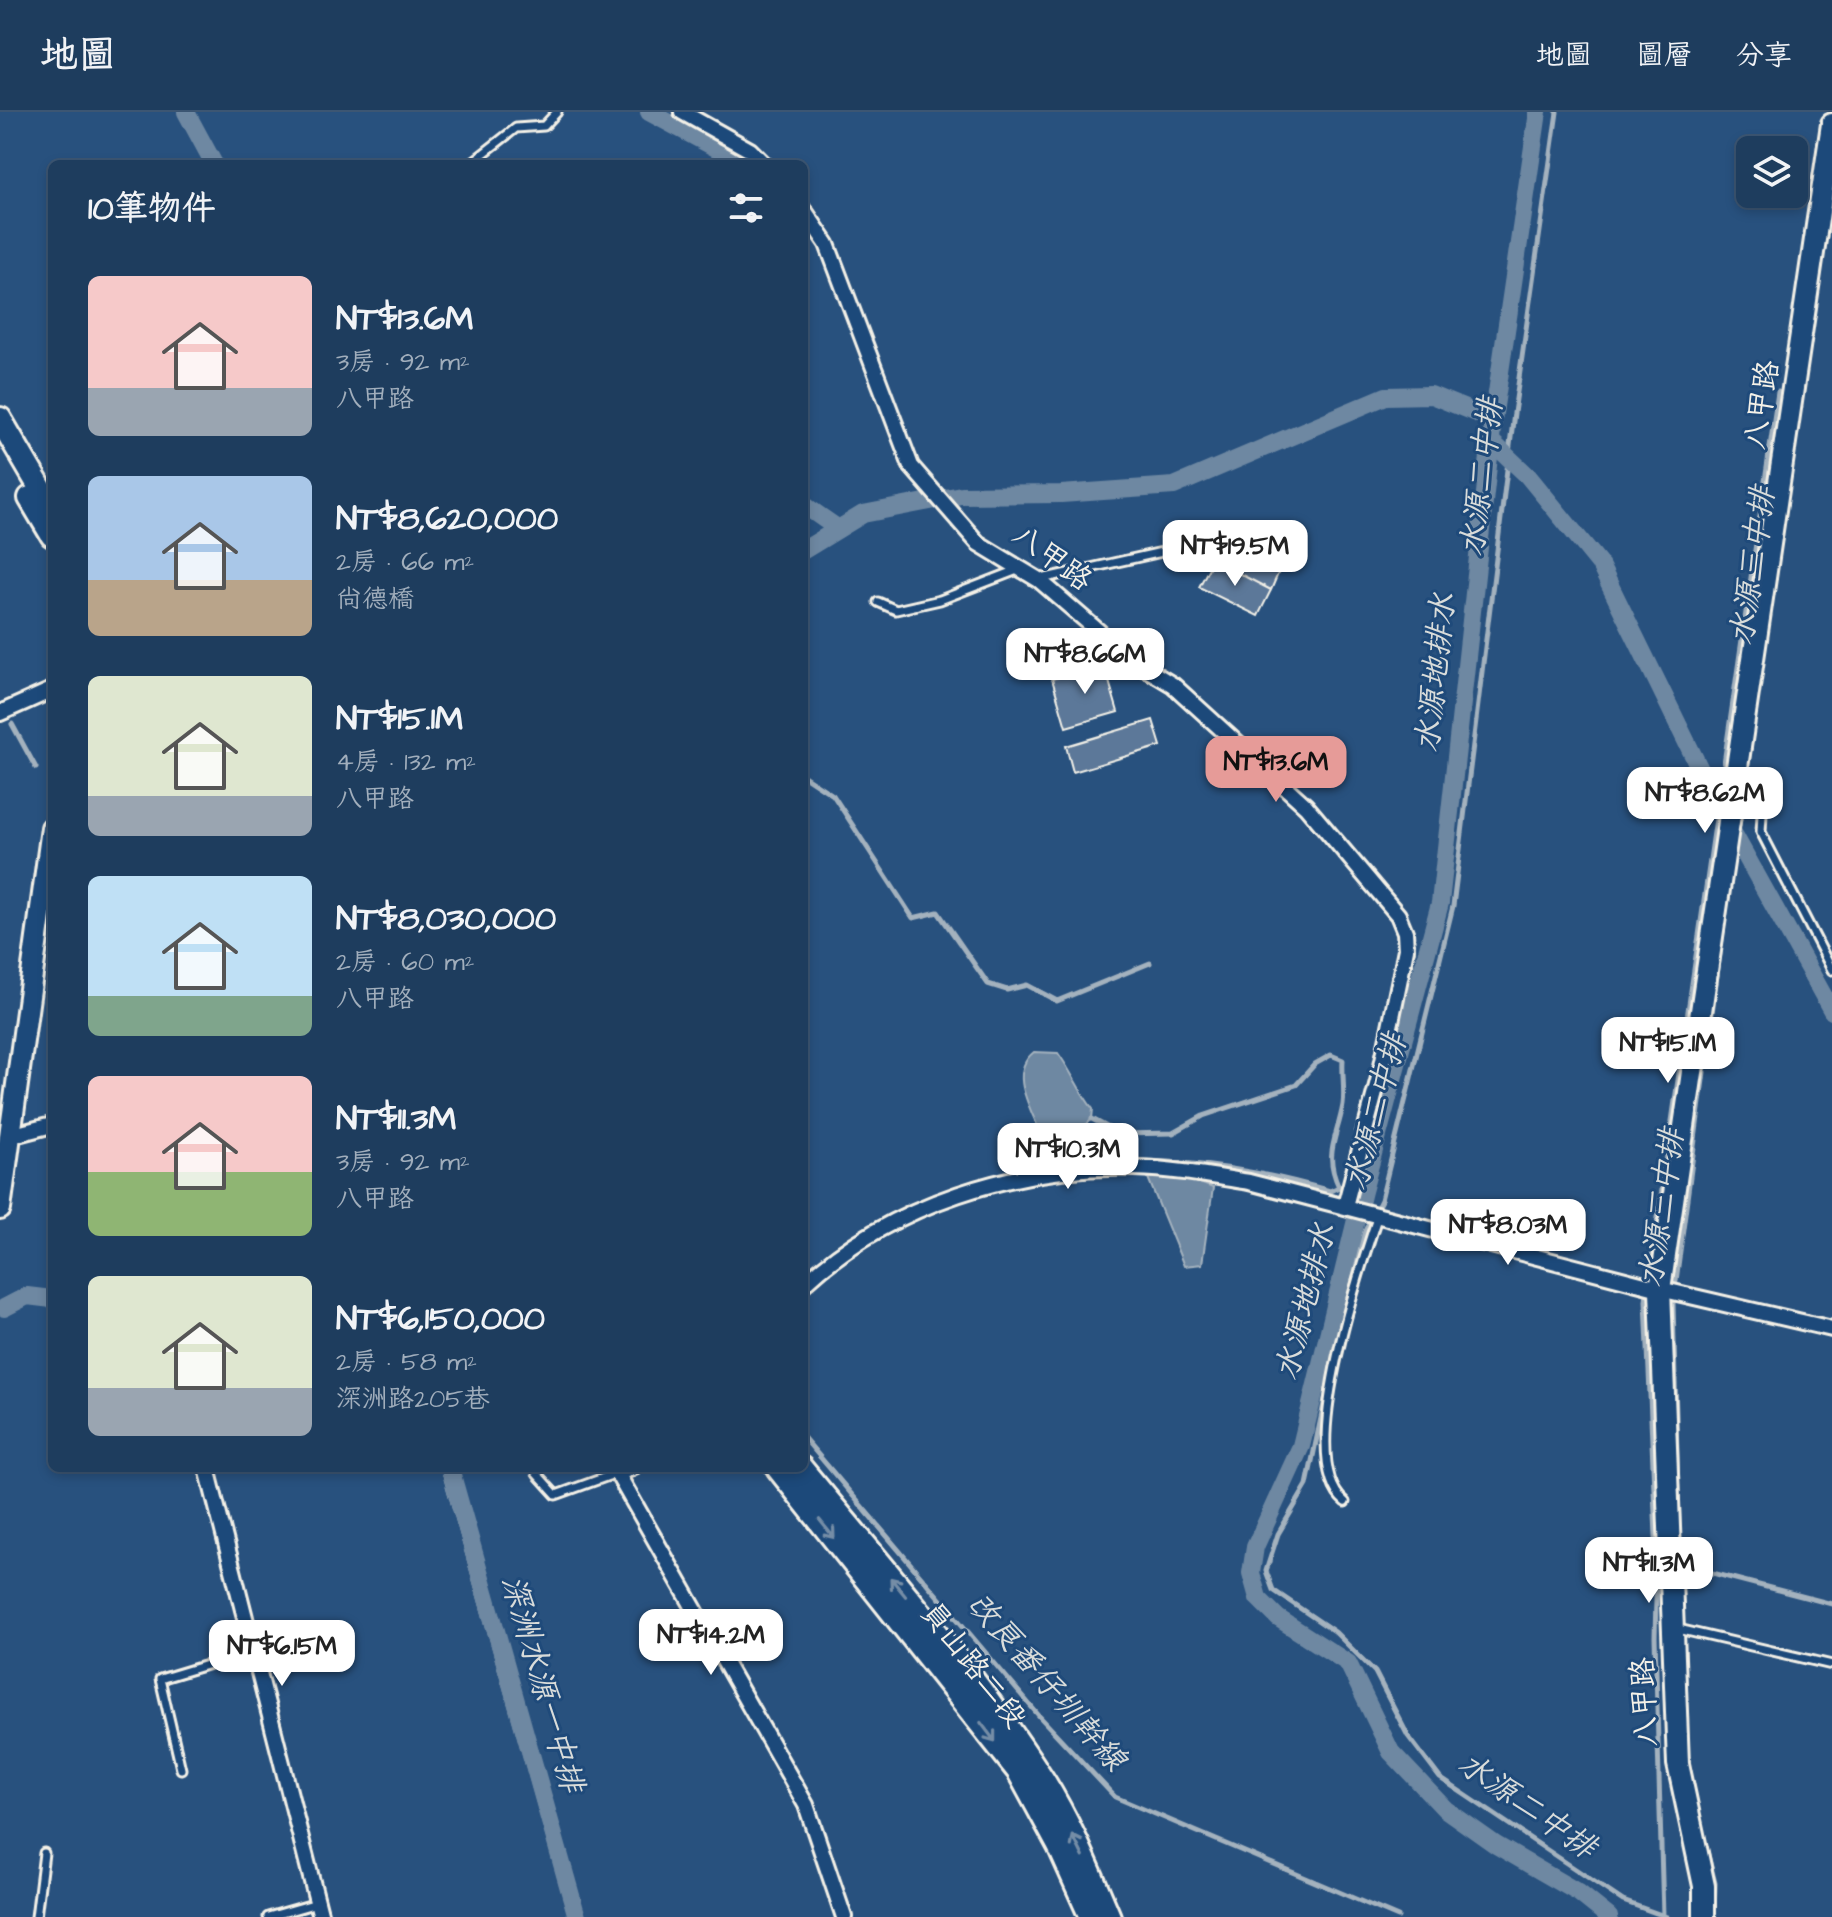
<!DOCTYPE html>
<html lang="zh-TW">
<head>
<meta charset="utf-8">
<style>
	body { margin:0; font-family:"Architects Daughter","LXGW WenKai TC",sans-serif; background:#2b4867; color:#f1f3f6; height:100vh; display:flex; flex-direction:column; font-size:30px; white-space:nowrap }
	* { box-sizing:border-box; margin:0 }
	p { font-size:26px; color:#a1aebc }
	.icon { flex:none; width:44px; height:44px; fill:none; stroke:currentColor; stroke-width:2; stroke-linecap:round; stroke-linejoin:round }
	.map { position:relative; flex:1; overflow:hidden }
	.sheet { position:absolute; left:48px; top:48px; width:760px; height:1312px; display:flex; flex-direction:column; background:#1e3d5e; border-radius:12px; box-shadow:0 4px 12px #0003,0 0 0 2px #3c5673 }
	.sheet>* { flex:none }
	.fabs { position:absolute; left:1736px; top:24px; display:grid; gap:16px }
	.fabs a { display:grid; place-items:center; width:72px; height:72px; border-radius:12px; background:#1e3d5e; box-shadow:0 4px 12px #0003,0 0 0 2px #3c5673; font-size:40px }
	.price { position:absolute; translate:-50% -68px; padding:0 18px; border-radius:16px; background:#fff; color:#222; font-size:26px; line-height:52px; filter:drop-shadow(0 2px 4px #0008) }
	.price::after { content:''; position:absolute; left:50%; top:48px; width:24px; height:18px; margin-left:-12px; background:inherit; clip-path:polygon(0 0,100% 0,50% 100%) }
	.price.on { background:#e69b98; color:#111 }
	ul { padding:0; list-style:none }
	li { display:flex; align-items:center; gap:24px; height:200px; padding:0 40px }
	li span { display:grid; place-items:center; flex:none; width:224px; height:160px; border-radius:12px; color:#555 }
	li>.icon { margin-inline-start:auto }
	span .icon { width:96px; height:96px; fill:#fffc; stroke-width:1 }
	li b { font-size:34px }
	h2 { display:flex; justify-content:space-between; align-items:center; height:96px; padding:0 40px; font-size:34px }
	header { display:flex; align-items:center; gap:48px; box-sizing:border-box; height:112px; padding:0 40px; background:#1e3d5e; border-bottom:2px solid #3c5673 }
	header strong { font-size:38px }
	nav { display:flex; gap:44px; margin-inline-start:auto; font-size:28px }
	.map>svg:first-child { display:block }
</style>
</head>
<body>
<header>
<strong>地圖</strong>
<nav><a>地圖</a><a>圖層</a><a>分享</a></nav>
</header>
<div class="map">
<svg width="1832" height="1805" viewBox="0 0 1832 1805">
	<rect width="100%" height="100%" fill="#28517e"/>
	<filter id="ink" filterUnits="userSpaceOnUse"><feTurbulence type="fractalNoise" baseFrequency=".0125" numOctaves="2"/><feDisplacementMap in="SourceGraphic" scale="16" xChannelSelector="R" yChannelSelector="G"/><feConvolveMatrix kernelMatrix="1 2 1 2 8 2 1 2 1" color-interpolation-filters="sRGB"/></filter>
	<g filter="url(#ink)">
		<!-- water -->
		<path fill="#6e88a2" stroke="#a4b2be" stroke-width="2" d="M 1034,940 L 1058,941 C 1072,960 1078,978 1093,997 L 1092,1007 C 1077,1024 1063,1025 1041,1023 C 1032,998 1007,961 1034,940 Z
			M 1146,1061 L 1195,1069 L 1213,1076 L 1202,1152 L 1184,1154 Z"/>
		<g fill="none" stroke-linecap="round" stroke-linejoin="round">
			<!-- stream -->
			<path stroke="#a4b2be" stroke-width="5" d="M 731,44 L 747,52
				M 12,612 L 36,656
				M 804,664 L 833,683 L 913,806 L 938,800 L 988,872 L 1007,878 L 1027,873 L 1057,889 L 1150,851
				M 1740,704 L 1752,622
				M 1037,1051 C 1146,1045 1224,1048 1330,1079 L 1339,1075 C 1323,1041 1337,1027 1343,993 C 1345,979 1342,963 1343,948 L 1331,943 L 1315,952 L 1296,973 L 1203,1004 L 1173,1021 L 1120,1022 L 1092,1007
				M 1361,1082 L 1362,1083
				M 1342,1209 L 1361,1127 L 1381,1088 L 1453,794 L 1514,301 L 1557,0
				M 1332,1253 L 1307,1373 L 1278,1422 L 1266,1459 L 1273,1478 L 1335,1520 L 1375,1560 L 1408,1624 L 1440,1666 L 1623,1789 L 1667,1805
				M 804,1326 L 1040,1605 L 1115,1685 L 1398,1805
				M 443,1356 L 571,1805
				M 1679,1419 L 1673,1191 L 1725,804
				M 1674,1451 L 1832,1492
				M 1703,1723 L 1715,1771 L 1714,1805
				M 1663,1804 L 1655,1525 L 1657,1448 L 1646,1188 L 1778,280"/>
			<!-- canal -->
			<path stroke="#6e88a2" stroke-width="18" d="M 186,0 L 214,52
				M 649,0 L 731,44 L 739,52
				M 1493,308 L 1538,0
				M 1492,330 L 1528,364 L 1599,451 L 1716,690 L 1832,899
				M 804,393 L 837,416
				M 804,438 L 863,402 L 961,383 L 1061,382 L 1174,374 L 1386,284 L 1431,283 L 1493,308 L 1440,791 L 1362,1083 L 1301,1334 L 1255,1435 L 1251,1461 L 1258,1486 L 1278,1506 L 1348,1551 L 1391,1640 L 1445,1697 L 1496,1733 L 1579,1781 L 1609,1805
				M 4,1196 L 27,1184 L 52,1187
				M 450,1356 L 577,1805"/>
		</g>
		<!-- building -->
		<path fill="#5b7899" stroke="#f4f1e8" stroke-width="2" d="M 1239,426 L 1286,443 L 1271,478 L 1213,448 L 1221,428 Z
			M 1213,448 L 1271,478 L 1258,504 L 1199,475 Z
			M 1104,552 L 1118,600 L 1066,615 L 1052,567 Z
			M 1153,608 L 1161,634 L 1073,660 L 1066,634 Z"/>
		<g fill="none" stroke-linecap="round" stroke-linejoin="round">
			<!-- lane casing -->
			<g stroke="#f4f1e8" stroke-width="13">
				<path id="lane" d="M 470,52 L 516,16 L 544,14 L 557,0
					M 1041,467 L 1198,432
					M 878,490 L 896,498 L 940,488 L 1020,457
					M 1736,679 L 1755,683 L 1762,702 L 1761,720 L 1832,858
					M 537,1362 L 556,1383 L 617,1361
					M 1345,1390 C 1294,1349 1360,1157 1378,1103
					M 1674,1516 L 1832,1553
					M 181,1657 L 160,1567 L 253,1539
					M 36,1805 L 44,1741
					M 268,1805 L 317,1791"/>
			</g>
			<!-- street casing -->
			<g stroke="#f4f1e8" stroke-width="20">
				<path id="street" d="M 682,0 L 750,38 L 764,52
					M 804,98 L 827,132 L 911,354 L 978,431 L 1039,468 L 1133,549 L 1173,573 L 1306,694 L 1398,803 L 1405,820 L 1406,837 L 1381,958 L 1345,1094
					M 0,601 L 52,578
					M 10,1024 L 52,1013
					M 804,1172 C 890,1092 1018,1052 1135,1056 C 1174,1057 1211,1064 1249,1070 L 1660,1177 L 1832,1217
					M 207,1356 L 321,1805
					M 632,1356 L 617,1361 L 806,1693 L 844,1805"/>
			</g>
			<!-- secondary casing -->
			<g stroke="#f4f1e8" stroke-width="26">
				<path id="secondary" d="M 0,1097 L 52,716
					M 1704,1805 L 1704,1774 L 1678,1652 L 1660,1177 L 1832,12"/>
			</g>
			<!-- primary casing -->
			<g stroke="#f4f1e8" stroke-width="28">
				<path id="primary" d="M 0,307 L 52,396
					M 30,386 L 52,423
					M 778,1356 L 1019,1660 L 1059,1734 L 1091,1805
					M 801,1356 C 885,1458 972,1557 1043,1668 C 1070,1711 1089,1758 1109,1805"/>
			</g>
			<!-- lane -->
			<use href="#lane" stroke="#1f4a7a" stroke-width="7"/>
			<!-- street -->
			<use href="#street" stroke="#1f4a7a" stroke-width="14"/>
			<!-- secondary -->
			<use href="#secondary" stroke="#1f4a7a" stroke-width="20"/>
			<!-- primary -->
			<use href="#primary" stroke="#1f4a7a" stroke-width="22"/>
		</g>
		<!-- one-way arrows -->
		<defs><path id="oneway-shaft" d="M-6 0H5M1.5-3L5.5 0L1.5 3" fill="none" stroke-width="1.6" stroke-linecap="round" stroke-linejoin="round" transform="scale(2)"/></defs>
		<g stroke="#748da6">
			<use href="#oneway-shaft" transform="translate(827 1417) rotate(51)"/>
			<use href="#oneway-shaft" transform="translate(898 1475) rotate(-129)"/>
			<use href="#oneway-shaft" transform="translate(988 1620) rotate(53)"/>
			<use href="#oneway-shaft" transform="translate(1078 1734) rotate(-116)"/>
		</g>
	</g>
	<g text-anchor="middle" dominant-baseline="central" stroke-width="6" stroke-linejoin="round" paint-order="stroke">
		<!-- street labels -->
		<g font-size="30" fill="#f4f1e8" stroke="#1f4a7a">
			<text transform="translate(1762 293) rotate(-81)">八甲路</text>
			<text transform="translate(1052 446) rotate(36)">八甲路</text>
			<text transform="translate(973 1553) rotate(52)">員山路二段</text>
			<text transform="translate(1645 1590) rotate(-93)">八甲路</text>
		</g>
		<!-- water labels -->
		<g font-size="32" font-style="italic" fill="#d9dcda" stroke="#1f4a7a">
			<text transform="translate(1482 365) rotate(-83)">水源二中排</text>
			<text transform="translate(1753 454) rotate(-82)">水源三中排</text>
			<text transform="translate(1436 561) rotate(-84)">水源地排水</text>
			<text transform="translate(1376 1000) rotate(-75)">水源二中排</text>
			<text transform="translate(1662 1096) rotate(-82)">水源三中排</text>
			<text transform="translate(1306 1190) rotate(-76)">水源地排水</text>
			<text transform="translate(1046 1570) rotate(49)">改良番仔圳幹線</text>
			<text transform="translate(542 1572) rotate(74)">深洲水源一中排</text>
			<text transform="translate(1527 1694) rotate(35)">水源二中排</text>
		</g>
	</g>
</svg>
<div class="fabs">
<a><svg class="icon" aria-label="layers" viewBox="0 0 24 24"><path d="M12 4l9 5-9 5-9-5zM3 14l9 5 9-5"/></svg></a>
</div>
<b class="price" style="left:1235px;top:476px">NT$19.5M</b>
<b class="price" style="left:1085px;top:584px">NT$8.66M</b>
<b class="price on" style="left:1276px;top:692px">NT$13.6M</b>
<b class="price" style="left:1705px;top:723px">NT$8.62M</b>
<b class="price" style="left:1668px;top:973px">NT$15.1M</b>
<b class="price" style="left:1068px;top:1079px">NT$10.3M</b>
<b class="price" style="left:1508px;top:1155px">NT$8.03M</b>
<b class="price" style="left:1649px;top:1493px">NT$11.3M</b>
<b class="price" style="left:711px;top:1565px">NT$14.2M</b>
<b class="price" style="left:282px;top:1576px">NT$6.15M</b>
<section class="sheet">
<h2>10筆物件<svg class="icon" aria-label="filters" viewBox="0 0 24 24"><path d="M4 7h16M4 17h16"/><circle cx="9" cy="7" r="2"/><circle cx="15" cy="17" r="2"/></svg></h2>
<ul>
<li><span style="background:linear-gradient(#f6c9c9 70%,#9aa5b1 0)"><svg class="icon" aria-label="home" viewBox="0 0 24 24"><path d="M3 11l9-7 9 7M6 9v11h12V9"/></svg></span><div><b>NT$13.6M</b><p>3房 · 92 m²</p><p>八甲路</p></div></li>
<li><span style="background:linear-gradient(#a9c7e8 65%,#b9a48a 0)"><svg class="icon" aria-label="home" viewBox="0 0 24 24"><path d="M3 11l9-7 9 7M6 9v11h12V9"/></svg></span><div><b>NT$8,620,000</b><p>2房 · 66 m²</p><p>尚德橋</p></div></li>
<li><span style="background:linear-gradient(#dfe7d0 75%,#9aa5b1 0)"><svg class="icon" aria-label="home" viewBox="0 0 24 24"><path d="M3 11l9-7 9 7M6 9v11h12V9"/></svg></span><div><b>NT$15.1M</b><p>4房 · 132 m²</p><p>八甲路</p></div></li>
<li><span style="background:linear-gradient(#bfe0f5 75%,#7fa58c 0)"><svg class="icon" aria-label="home" viewBox="0 0 24 24"><path d="M3 11l9-7 9 7M6 9v11h12V9"/></svg></span><div><b>NT$8,030,000</b><p>2房 · 60 m²</p><p>八甲路</p></div></li>
<li><span style="background:linear-gradient(#f6c9c9 60%,#8fb573 0)"><svg class="icon" aria-label="home" viewBox="0 0 24 24"><path d="M3 11l9-7 9 7M6 9v11h12V9"/></svg></span><div><b>NT$11.3M</b><p>3房 · 92 m²</p><p>八甲路</p></div></li>
<li><span style="background:linear-gradient(#dfe7d0 70%,#9aa5b1 0)"><svg class="icon" aria-label="home" viewBox="0 0 24 24"><path d="M3 11l9-7 9 7M6 9v11h12V9"/></svg></span><div><b>NT$6,150,000</b><p>2房 · 58 m²</p><p>深洲路205巷</p></div></li>
</ul>
</section>
</div>
</body>
</html>
